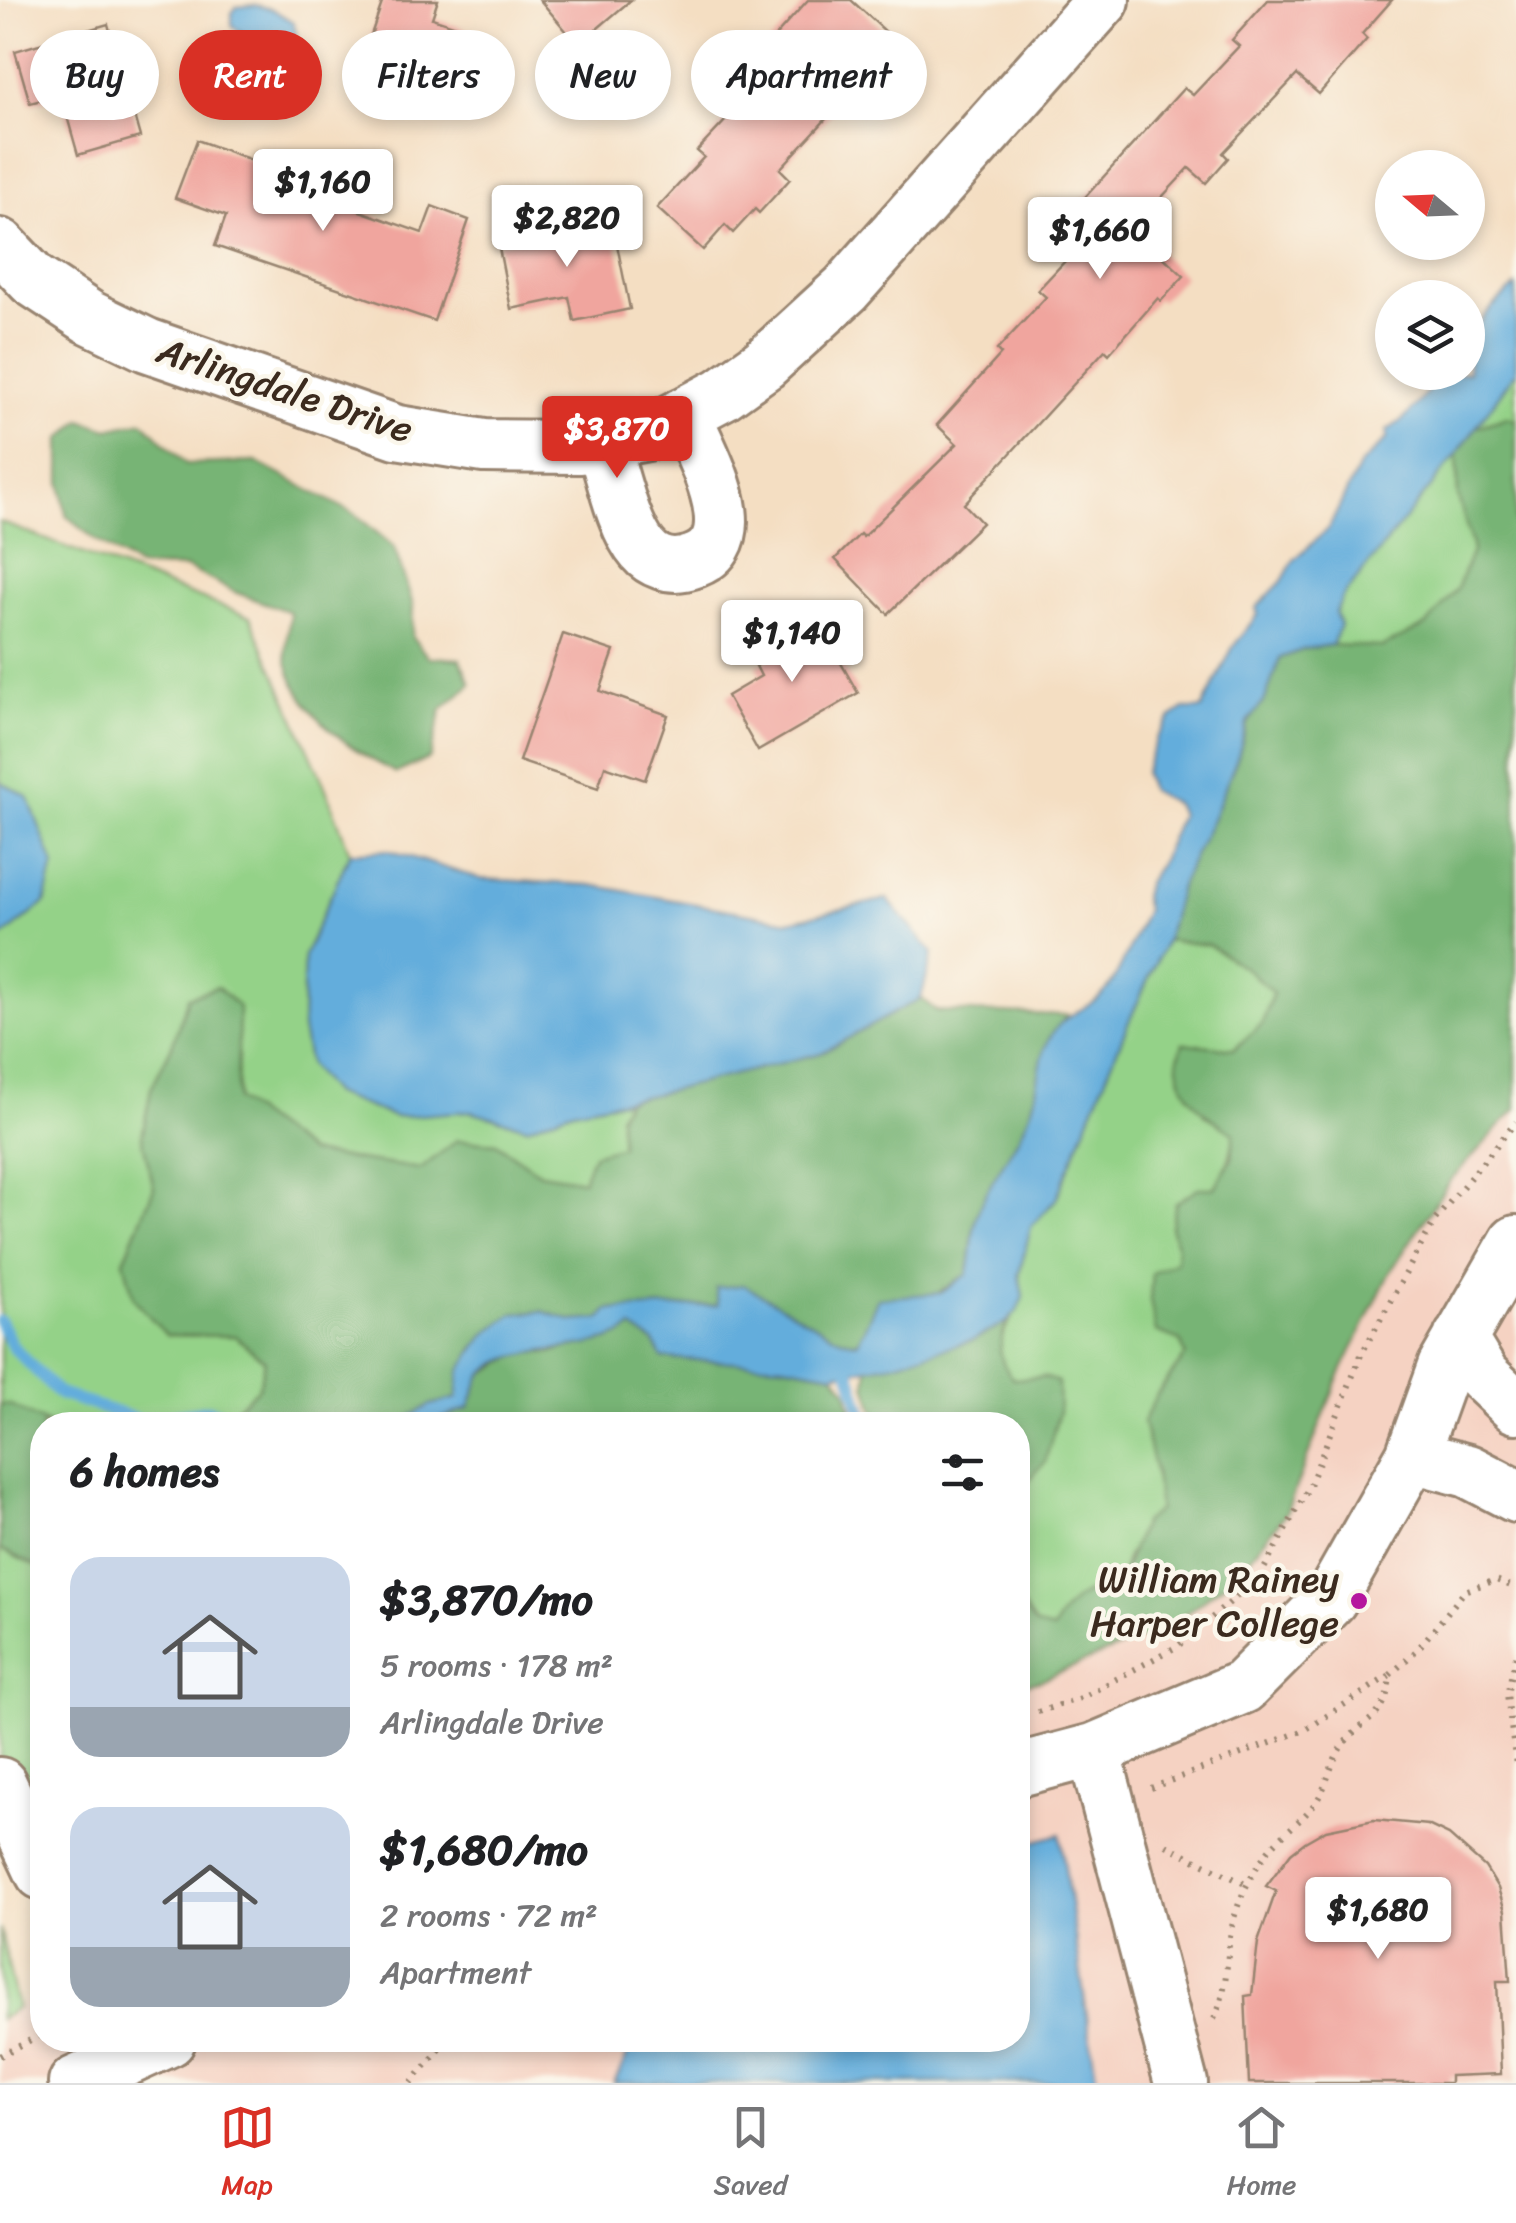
<!DOCTYPE html>
<html lang="en">
<head>
<meta charset="utf-8">
<style>
	body { margin:0; font-family:Sriracha,sans-serif; background:#f2f2f2; color:#202124; height:100vh; display:flex; flex-direction:column; font-size:38px; white-space:nowrap }
	* { box-sizing:border-box; margin:0 }
	p { font-size:32px; color:#757577 }
	.icon { flex:none; width:55px; height:55px; fill:none; stroke:currentColor; stroke-width:2; stroke-linecap:round; stroke-linejoin:round }
	.map { position:relative; flex:1; overflow:hidden }
	.side { position:absolute; left:30px; top:1412px; width:1000px; height:640px; display:flex; flex-direction:column; background:#fff; border-radius:40px; box-shadow:0 5px 15px #0003 }
	.side>* { flex:none }
	.hud { position:absolute; left:30px; top:30px; width:1000px; height:90px; display:flex; gap:20px }
	.needle { width:65px; rotate:289deg }
	.buttons { position:absolute; left:1375px; top:150px; display:grid; gap:20px }
	.buttons a { display:grid; place-items:center; width:110px; height:110px; border-radius:50%; background:#fff; box-shadow:0 5px 15px #0003; font-size:50px }
	.price { position:absolute; translate:-50% -85px; padding:0 22px; border-radius:10px; background:#fff; color:#222; font-size:32px; line-height:65px; filter:drop-shadow(0 2px 5px #0008) }
	.price::after { content:''; position:absolute; left:50%; top:60px; width:30px; height:22px; margin-left:-15px; background:inherit; clip-path:polygon(0 0,100% 0,50% 100%) }
	.price.current { background:#d93025; color:#fff }
	ul { padding:0; list-style:none }
	li { display:flex; align-items:center; gap:30px; height:250px; padding:0 40px }
	li span { display:grid; place-items:center; flex:none; width:280px; height:200px; border-radius:30px; color:#555 }
	li>.icon { margin-inline-start:auto }
	span .icon { width:120px; height:120px; fill:#fffc; stroke-width:1 }
	li b { font-size:42px }
	h2 { display:flex; justify-content:space-between; align-items:center; height:120px; padding:0 40px; font-size:42px }
	.tag { padding:0 35px; border-radius:45px; background:#fff; box-shadow:0 5px 15px #0003; font-size:35px; line-height:90px }
	.tag.current { background:#d93025; color:#fff }
	.dock { display:flex; justify-content:space-around; align-items:center; height:140px; border-top:2px solid #e0e0e0; background:#fff; font-size:28px; color:#757577 }
	.dock a { display:grid; justify-items:center; gap:5px }
	.dock .current { color:#d93025 }
	.map>svg:first-child { display:block }
</style>
</head>
<body>
<div class="map">
<svg width="1516" height="2083" viewBox="0 0 1516 2083">
	<rect width="100%" height="100%" fill="#fbf7ec"/>
	<filter id="ink" filterUnits="userSpaceOnUse"><feTurbulence type="fractalNoise" baseFrequency=".01" numOctaves="2"/><feDisplacementMap in="SourceGraphic" scale="20" xChannelSelector="R" yChannelSelector="G"/><feConvolveMatrix kernelMatrix="1 2 1 2 8 2 1 2 1" color-interpolation-filters="sRGB"/></filter>
	<filter id="wash" filterUnits="userSpaceOnUse"><feTurbulence type="fractalNoise" baseFrequency=".0048" numOctaves="4" result="noise"/><feDisplacementMap in="SourceGraphic" scale="40" xChannelSelector="R" yChannelSelector="G"/><feGaussianBlur stdDeviation="2.25" result="paint"/><feColorMatrix in="noise" values="0 0 0 0 0 0 0 0 0 0 0 0 0 0 0 0 0 1.4 0 .05"/><feComposite in="paint" operator="in"/></filter>
	<g filter="url(#wash)">
		<rect width="100%" height="100%" fill="#f4dec2"/>
		<!-- built -->
		<path fill="#f5d2c2" d="M 1516,1109 L 1516,2083 L 0,2083 L 0,2019 L 18,2008 L 42,1985 L 42,2040 L 1018,2040 L 1018,1686 L 1041,1680 L 1335,1386 L 1389,1274 L 1449,1182 Z"/>
		<!-- green -->
		<path fill="#94d288" stroke="#687e53" stroke-width="2.5" d="M 1516,371 L 1516,421 L 1507,417 L 1476,427 Z
			M 1457,454 L 1458,496 L 1473,549 L 1457,589 L 1427,625 L 1382,648 L 1332,645 L 1340,625 L 1335,614 L 1344,595 Z
			M 0,522 L 250,617 L 324,784 L 350,853 L 304,956 L 302,1029 L 309,1065 L 333,1094 L 395,1117 L 470,1110 L 527,1127 L 573,1110 L 627,1100 L 619,1115 L 621,1146 L 583,1180 L 540,1173 L 496,1143 L 457,1140 L 421,1169 L 309,1153 L 237,1100 L 238,1007 L 172,1046 L 151,1089 L 142,1137 L 154,1188 L 124,1261 L 166,1335 L 235,1336 L 265,1361 L 258,1389 L 217,1424 L 50,1425 L 9,1406 L 0,1405 L 0,939 L 45,903 L 28,797 L 0,782 Z
			M 1166,940 L 1209,945 L 1249,971 L 1273,992 L 1262,1024 L 1234,1049 L 1183,1043 L 1205,1115 L 1234,1132 C 1230,1183 1206,1196 1171,1227 L 1177,1245 L 1180,1341 L 1186,1355 L 1156,1396 L 1155,1471 L 1159,1510 L 1126,1558 L 1119,1583 C 1085,1592 1069,1597 1053,1630 L 1036,1626 L 1018,1600 L 1018,1492 L 1045,1462 L 1044,1377 L 1013,1380 L 1000,1363 L 999,1342 L 1023,1297 L 1019,1274 L 1031,1226 L 1056,1199 L 1126,1028 Z
			M 0,1549 L 42,1569 L 42,1810 L 6,1772 L 0,1757 Z
			M 0,1928 L 18,2008 L 0,2019 Z"/>
		<!-- forest -->
		<path fill="#77b474" stroke="#596f49" stroke-width="2.5" d="M 1508,417 L 1516,421 L 1516,1109 L 1449,1182 L 1389,1274 L 1335,1386 L 1286,1513 L 1237,1574 L 1167,1628 L 1041,1680 L 1018,1686 L 1018,1600 L 1036,1626 L 1053,1630 C 1069,1597 1085,1592 1119,1583 L 1143,1522 L 1159,1510 L 1155,1471 L 1143,1422 L 1156,1396 L 1186,1355 L 1180,1341 L 1156,1332 L 1150,1300 L 1152,1273 L 1176,1262 L 1177,1245 L 1171,1227 L 1176,1203 L 1198,1188 L 1215,1188 L 1232,1158 L 1234,1133 C 1209,1118 1182,1098 1178,1066 C 1177,1060 1181,1050 1183,1043 L 1234,1049 L 1262,1024 L 1273,993 L 1249,971 L 1209,945 L 1166,940 L 1181,883 L 1213,817 L 1238,756 L 1247,723 L 1265,699 L 1280,658 L 1305,649 L 1332,645 L 1382,647 L 1427,625 L 1457,589 L 1473,549 L 1458,496 L 1457,454 L 1476,427 Z
			M 81,420 L 108,429 L 143,421 L 186,464 L 256,462 L 355,514 L 394,547 L 413,605 L 412,637 L 428,657 L 460,659 L 471,684 L 442,709 L 430,758 L 396,773 C 350,749 304,718 288,666 C 283,649 289,629 290,612 L 237,593 L 187,568 L 138,567 L 94,539 L 66,515 L 61,483 L 61,439 Z
			M 217,987 L 239,1007 L 237,1100 L 309,1153 L 421,1169 L 457,1140 L 496,1143 L 540,1173 L 583,1180 L 593,1154 L 621,1146 L 619,1115 L 627,1100 L 821,1053 L 921,998 L 936,1011 L 1067,1015 C 1035,1055 1045,1073 1029,1116 C 1016,1150 991,1179 978,1213 C 970,1232 973,1255 967,1275 L 859,1342 L 840,1339 L 717,1288 L 718,1305 L 609,1310 L 601,1319 L 572,1321 L 542,1311 C 491,1331 464,1337 458,1398 L 430,1405 L 396,1425 L 171,1425 L 217,1424 L 258,1389 L 265,1361 L 235,1336 L 166,1335 L 134,1299 L 124,1261 L 154,1188 L 142,1137 L 151,1089 L 172,1046 L 188,997 Z
			M 1007,1322 C 998,1346 997,1359 1013,1379 L 1044,1377 L 1058,1382 L 1059,1412 L 1045,1462 L 1018,1492 L 1018,1425 L 879,1425 L 866,1385 L 868,1368 L 973,1340 Z
			M 632,1328 L 654,1342 L 834,1374 L 847,1390 L 855,1425 L 425,1425 L 469,1408 L 481,1375 L 503,1362 L 528,1352 L 550,1353 Z
			M 0,1405 L 9,1405 L 50,1425 L 42,1425 L 42,1569 L 0,1549 Z"/>
		<!-- water -->
		<path fill="#64addc" stroke="#506c7d" stroke-width="2.5" d="M 255,5 L 272,9 L 293,22 L 297,36 C 279,56 250,39 232,26 L 232,13 L 236,7 Z
			M 1516,286 L 1516,371 L 1457,454 L 1344,595 L 1335,613 L 1340,625 L 1332,645 L 1305,649 L 1280,658 L 1265,700 L 1247,723 L 1238,756 L 1213,817 L 1181,883 L 1166,940 L 1126,1028 L 1056,1199 L 1031,1227 L 1019,1274 L 1023,1297 L 1017,1311 L 1007,1322 L 973,1340 L 895,1363 L 834,1374 L 784,1365 L 662,1358 L 654,1342 L 632,1328 C 596,1357 500,1341 480,1379 C 475,1388 473,1399 469,1408 L 425,1425 L 396,1425 L 430,1405 L 457,1398 L 460,1372 L 471,1354 L 487,1333 L 513,1314 L 542,1311 L 572,1321 L 601,1319 L 608,1310 L 718,1305 L 716,1288 L 744,1285 L 840,1339 L 858,1342 L 878,1298 L 941,1293 L 967,1275 C 973,1255 971,1234 977,1215 C 990,1176 1020,1145 1032,1107 C 1040,1082 1038,1056 1052,1034 C 1065,1012 1089,1010 1105,992 C 1119,977 1136,931 1146,910 L 1143,897 L 1146,884 L 1160,863 L 1180,815 L 1175,804 L 1150,790 L 1144,773 L 1157,738 L 1171,718 L 1184,709 L 1202,709 L 1233,647 L 1258,614 L 1256,608 L 1282,581 L 1294,560 L 1329,528 L 1359,466 L 1387,439 L 1387,431 L 1405,418 L 1442,375 L 1468,372 C 1468,329 1483,313 1516,286 Z
			M 0,782 L 28,797 L 54,865 L 45,903 L 0,939 Z
			M 388,850 L 481,879 L 591,885 L 789,921 L 887,899 L 933,953 L 921,998 L 821,1053 L 656,1094 L 573,1110 L 527,1127 L 470,1111 L 395,1117 L 333,1094 L 309,1065 L 302,1029 L 304,956 L 350,853 Z
			M 1060,1834 L 1097,2083 L 614,2083 L 635,2040 L 1018,2040 L 1018,1846 Z"/>
		<g fill="none" stroke-linecap="round" stroke-linejoin="round">
			<!-- stream -->
			<path stroke="#64addc" stroke-width="12" d="M 0,1321 L 13,1347 L 59,1394 L 142,1421 L 209,1410 L 251,1425
				M 845,1357 L 866,1425"/>
		</g>
		<g id="blocks">
			<!-- building -->
			<path fill="#f0a59e" d="M 383,0 L 438,0 L 432,18 L 486,36 L 465,96 L 362,61 Z
				M 540,0 L 631,0 L 578,45 Z
				M 808,0 L 851,0 L 907,51 L 872,89 L 862,80 L 780,169 L 790,179 L 759,213 L 755,209 L 733,233 L 725,225 L 703,250 L 657,208 L 704,157 L 697,151 L 756,88 L 741,74 Z
				M 1268,0 L 1392,0 L 1362,34 L 1367,39 L 1319,94 L 1297,75 L 1223,153 L 1228,158 L 1206,183 L 1189,168 L 1137,224 L 1163,248 L 1159,253 L 1184,276 L 1161,301 L 1158,298 L 1109,354 L 1105,350 L 964,504 L 982,523 L 888,614 L 835,559 L 860,534 L 863,537 L 957,444 L 937,425 L 1001,354 L 997,350 L 1046,297 L 1038,290 L 1066,260 L 1059,253 L 1074,237 L 1060,225 L 1184,88 L 1193,95 L 1239,46 L 1232,40 Z
				M 108,24 L 140,137 L 78,155 L 61,95 L 30,103 L 15,51 Z
				M 197,140 L 287,173 L 283,184 L 422,233 L 432,206 L 469,220 L 434,321 L 215,246 L 226,216 L 175,198 Z
				M 612,220 L 630,309 L 574,321 L 569,297 L 511,309 L 498,243 Z
				M 813,614 L 858,693 L 758,751 L 727,696 L 761,676 L 756,666 L 774,656 L 766,642 Z
				M 563,634 L 614,651 L 600,691 L 668,715 L 645,780 L 605,766 L 598,788 L 519,761 Z
				M 1374,1820 L 1428,1825 L 1449,1835 L 1485,1867 L 1498,1888 L 1505,1911 L 1510,1981 L 1497,1981 L 1501,2074 L 1450,2076 L 1450,2083 L 1249,2083 L 1245,1996 L 1252,1995 L 1258,1942 L 1276,1891 L 1266,1886 L 1291,1853 L 1305,1842 L 1326,1830 Z"/>
		</g>
	</g>
	<g filter="url(#ink)">
		<use href="#blocks" fill-opacity="0" stroke="#988470" stroke-width="2.5"/>
		<g fill="none" stroke-linecap="round" stroke-linejoin="round">
			<!-- minor casing -->
			<g stroke="#988470" stroke-width="58">
				<path id="minor" d="M 0,245 L 33,280 L 89,317 L 147,345 L 397,432 L 484,446 L 580,447 L 647,434 L 722,394 L 764,364 L 846,289 L 1103,0
					M 602,442 C 612,472 623,527 643,550 C 653,562 669,567 684,564 C 758,549 701,455 684,414
					M 1460,1338 L 1483,1376 L 1516,1407
					M 1412,1456 L 1468,1471 L 1516,1496
					M 1094,1750 L 1181,2083
					M 1018,1770 L 1094,1750 L 1243,1687 L 1331,1599 L 1412,1456 L 1444,1367 L 1516,1242
					M 0,1784 L 42,1873
					M 75,2083 L 169,2040"/>
			</g>
			<!-- path -->
			<path stroke="#988470" stroke-width="6" stroke-dasharray="2.5 8" stroke-linecap="butt" d="M 1516,1656 L 1507,1694 L 1516,1766
				M 1038,1712 L 1081,1698 L 1178,1646 L 1259,1578 L 1310,1485 L 1361,1355 L 1435,1220 L 1516,1122
				M 1151,1788 L 1305,1730 L 1390,1675
				M 1166,1845 L 1247,1885
				M 1214,2019 C 1227,1994 1226,1965 1230,1937 C 1234,1910 1247,1881 1262,1859 C 1276,1837 1300,1824 1315,1803 C 1329,1785 1330,1759 1346,1741 C 1371,1713 1386,1720 1390,1675 L 1417,1650 L 1465,1591 L 1496,1580 L 1516,1588
				M 0,2056 L 42,2034
				M 411,2083 L 448,2040"/>
			<!-- minor -->
			<use href="#minor" stroke="#fff" stroke-width="52"/>
		</g>
	</g>
	<!-- markers -->
	<circle fill="#b5179e" stroke="#fbf7ec" stroke-width="4" cx="1359" cy="1601" r="10"/>
	<g text-anchor="middle" dominant-baseline="central" stroke-width="9" stroke-linejoin="round" paint-order="stroke">
		<!-- street labels -->
		<g font-size="38" fill="#3b2a1e" stroke="#fbf7ec">
			<text transform="translate(285 390) rotate(18)">Arlingdale Drive</text>
		</g>
		<!-- poi labels -->
		<g font-size="38" fill="#3b2a1e" stroke="#fbf7ec" text-anchor="end">
			<text x="1339" y="1579">William Rainey<tspan x="1339" dy="44">Harper College</tspan></text>
		</g>
	</g>
</svg>
<div class="buttons">
<a><svg class="needle" viewBox="-14 -14 28 28"><path d="M0-13l5 13h-10z" fill="#e53935"/><path d="M0 13l5-13h-10z" fill="#757577"/></svg></a>
<a><svg class="icon" aria-label="layers" viewBox="0 0 24 24"><path d="M12 4l9 5-9 5-9-5zM3 14l9 5 9-5"/></svg></a>
</div>
<b class="price" style="left:323px;top:234px">$1,160</b>
<b class="price" style="left:567px;top:270px">$2,820</b>
<b class="price" style="left:1100px;top:282px">$1,660</b>
<b class="price current" style="left:617px;top:481px">$3,870</b>
<b class="price" style="left:792px;top:685px">$1,140</b>
<b class="price" style="left:1378px;top:1962px">$1,680</b>
<div class="hud">
<a class="tag">Buy</a>
<a class="tag current">Rent</a>
<a class="tag">Filters</a>
<a class="tag">New</a>
<a class="tag">Apartment</a>
</div>
<section class="side">
<h2>6 homes<svg class="icon" aria-label="filters" viewBox="0 0 24 24"><path d="M4 7h16M4 17h16"/><circle cx="9" cy="7" r="2"/><circle cx="15" cy="17" r="2"/></svg></h2>
<ul>
<li><span style="background:linear-gradient(#c9d6e8 75%,#9aa5b1 0)"><svg class="icon" aria-label="home" viewBox="0 0 24 24"><path d="M3 11l9-7 9 7M6 9v11h12V9"/></svg></span><div><b>$3,870/mo</b><p>5 rooms · 178 m²</p><p>Arlingdale Drive</p></div></li>
<li><span style="background:linear-gradient(#c9d6e8 70%,#9aa5b1 0)"><svg class="icon" aria-label="home" viewBox="0 0 24 24"><path d="M3 11l9-7 9 7M6 9v11h12V9"/></svg></span><div><b>$1,680/mo</b><p>2 rooms · 72 m²</p><p>Apartment</p></div></li>
</ul>
</section>
</div>
<nav class="dock">
<a class="current"><svg class="icon" aria-label="map" viewBox="0 0 24 24"><path d="M3 6l6-2 6 2 6-2v14l-6 2-6-2-6 2zM9 4v14M15 6v14"/></svg>Map</a>
<a><svg class="icon" aria-label="saved" viewBox="0 0 24 24"><path d="M7 4h10v16l-5-4-5 4z"/></svg>Saved</a>
<a><svg class="icon" aria-label="home" viewBox="0 0 24 24"><path d="M3 11l9-7 9 7M6 9v11h12V9"/></svg>Home</a>
</nav>
</body>
</html>
